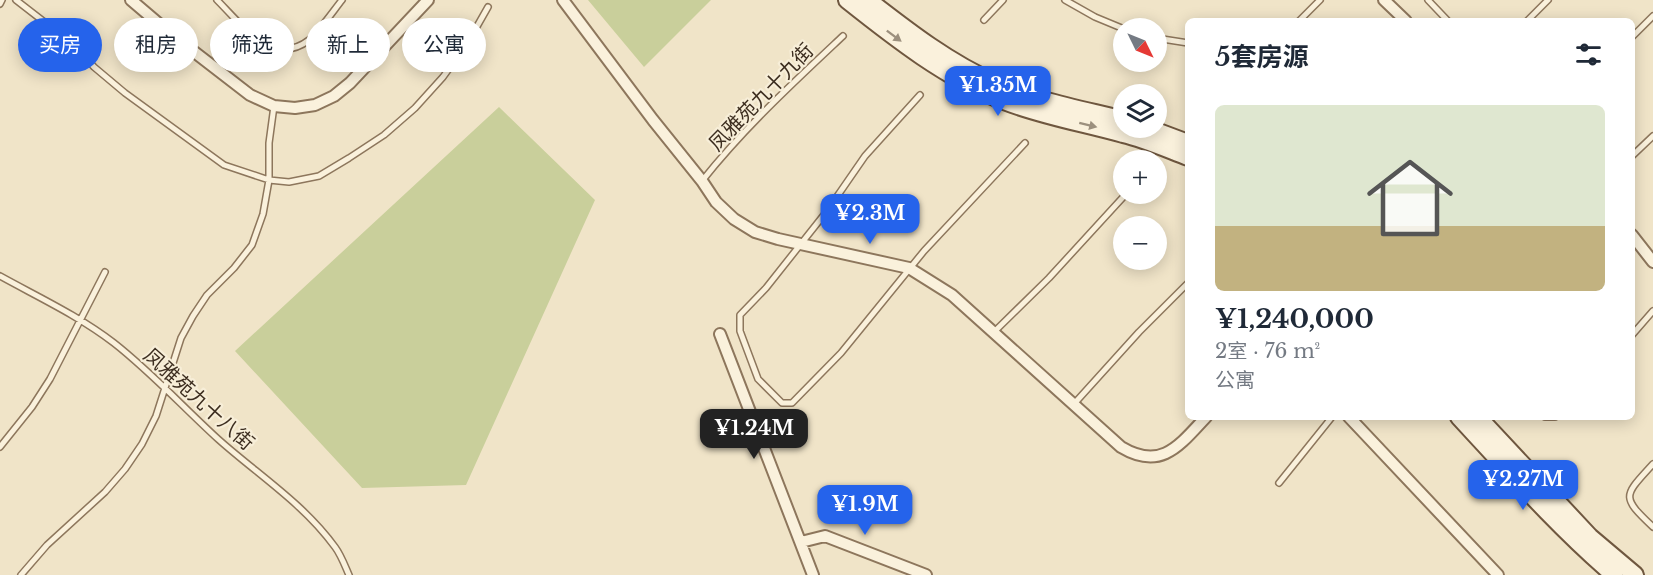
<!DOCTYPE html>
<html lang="zh">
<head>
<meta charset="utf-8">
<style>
	body { margin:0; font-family:"Libre Baskerville","Noto Sans SC",serif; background:#f6f6f7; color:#1f2937; height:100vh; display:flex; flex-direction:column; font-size:22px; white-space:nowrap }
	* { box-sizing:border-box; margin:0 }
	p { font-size:20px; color:#747a83 }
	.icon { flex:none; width:33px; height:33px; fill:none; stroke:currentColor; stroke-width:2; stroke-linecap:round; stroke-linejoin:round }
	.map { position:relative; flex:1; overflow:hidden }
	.side { position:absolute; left:1185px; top:18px; width:450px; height:402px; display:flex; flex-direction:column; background:#fff; border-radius:9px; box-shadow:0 3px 15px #0003 }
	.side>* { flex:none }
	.guide { position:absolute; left:18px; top:18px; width:570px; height:54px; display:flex; gap:12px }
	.needle { width:39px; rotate:133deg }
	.buttons { position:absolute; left:1113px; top:18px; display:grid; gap:12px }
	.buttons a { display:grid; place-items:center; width:54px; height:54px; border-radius:50%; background:#fff; box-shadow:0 3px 15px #0003; font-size:30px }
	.price { position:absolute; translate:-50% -51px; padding:0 14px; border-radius:12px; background:#2563eb; color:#fff; font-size:20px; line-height:39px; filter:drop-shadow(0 2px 3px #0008) }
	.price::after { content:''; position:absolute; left:50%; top:36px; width:18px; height:14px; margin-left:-9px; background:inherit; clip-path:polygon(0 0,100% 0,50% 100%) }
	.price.current { background:#222; color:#fff }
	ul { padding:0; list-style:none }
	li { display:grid; align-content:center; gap:12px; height:318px; padding:0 30px }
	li+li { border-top:2px solid #e0e1e3 }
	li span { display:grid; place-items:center; height:186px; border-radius:9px; color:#555 }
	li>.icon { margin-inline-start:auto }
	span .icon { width:108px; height:108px; fill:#fffc; stroke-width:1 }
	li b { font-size:26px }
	h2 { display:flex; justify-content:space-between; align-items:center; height:72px; padding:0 30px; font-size:26px }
	.chip { padding:0 21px; border-radius:27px; background:#fff; box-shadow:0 3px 15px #0003; font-size:21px; line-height:54px }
	.chip.current { background:#2563eb; color:#fff }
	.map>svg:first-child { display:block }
</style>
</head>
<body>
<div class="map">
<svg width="1653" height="575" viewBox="0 0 1653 575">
	<rect width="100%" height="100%" fill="#f0e4c8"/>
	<!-- green -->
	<path fill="#c9cf9b" d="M 588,0 L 711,0 L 644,67 Z
		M 499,107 L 595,200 L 466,485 L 362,488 L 235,351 Z"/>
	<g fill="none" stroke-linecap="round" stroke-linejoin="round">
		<!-- service casing -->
		<g stroke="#8d765c" stroke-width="8">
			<path id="service" d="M 16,0 L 74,45 L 94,67 L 125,93 L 224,165 L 269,180 L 289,182 L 319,176 L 349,158 L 384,135 L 415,108 L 443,77 L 467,44 L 488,7
				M 217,0 C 240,23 273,68 309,40 C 318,33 334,10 342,0
				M 1065,0 L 1095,17 L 1124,29
				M 1428,0 L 1448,21
				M 0,4 L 2,0
				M 984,20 L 1003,0
				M 1299,21 L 1320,0
				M 1527,21 L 1548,0
				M 1632,37 L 1653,16
				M 1156,38 L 1188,43
				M 920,95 L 865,156 L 827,211 L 766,288 L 740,315 L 740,331 L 758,379 L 782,403 L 792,403 L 841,353 L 924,251 L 1025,143
				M 1632,156 L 1653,136
				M 702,181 C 744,128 794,82 843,36
				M 0,276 C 38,297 79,316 114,343 C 151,372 183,407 218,439 C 257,474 303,503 335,547 C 341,555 345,566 349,575
				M 994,332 L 1049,278 L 1126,194
				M 1632,335 L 1653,311
				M 1073,405 L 1139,332 L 1188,283
				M 1545,417 L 1555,417
				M 0,447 L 32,407 L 50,379 L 105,272
				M 1653,464 C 1624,496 1620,496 1653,527
				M 1279,483 L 1332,417
				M 21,575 L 47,545 L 105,492 L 125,469 L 142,444 L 156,416 L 181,338 L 193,316 L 207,295 L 234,268 L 252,245 L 263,214 L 269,180 L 269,143 L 274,106"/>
		</g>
		<!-- minor casing -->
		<g stroke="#8d765c" stroke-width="14">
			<path id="minor" d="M 131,0 L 171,34 L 250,95 L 274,106 L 295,108 L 315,105 L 334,96 L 350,83 L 428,0
				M 563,0 L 653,120 L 702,181 L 716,202 L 734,219 L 755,232 L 778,239 L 909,268 L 952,295 L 1121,447 C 1161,471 1179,446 1206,417
				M 1384,0 L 1406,21
				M 1632,235 L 1653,262
				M 720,334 L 813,575
				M 1349,417 L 1498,575
				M 801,542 L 825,536 L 926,575"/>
		</g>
		<!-- secondary casing -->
		<g stroke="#6f573f" stroke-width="20">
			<path id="secondary" d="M 847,0 C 896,39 946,78 1004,101 C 1042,116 1084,123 1123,134 C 1145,139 1167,149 1188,157
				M 868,0 C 908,31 949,63 995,83 C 1036,101 1080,109 1124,120
				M 1148,128 L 1188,143
				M 1459,417 C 1509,471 1558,527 1614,575
				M 1478,417 L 1590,537 L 1635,575"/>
		</g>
		<!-- service -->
		<use href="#service" stroke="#faf1dc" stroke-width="5"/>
		<!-- minor -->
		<use href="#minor" stroke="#faf1dc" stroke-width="10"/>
		<!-- secondary -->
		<use href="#secondary" stroke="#faf1dc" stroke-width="16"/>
	</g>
	<!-- one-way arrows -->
	<defs><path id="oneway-solid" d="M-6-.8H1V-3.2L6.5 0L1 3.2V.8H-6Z" transform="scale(1.5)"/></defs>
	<g fill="#9c907e">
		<use href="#oneway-solid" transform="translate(894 36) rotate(37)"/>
		<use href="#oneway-solid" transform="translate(1088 125) rotate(14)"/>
	</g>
	<g text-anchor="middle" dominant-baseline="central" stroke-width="4.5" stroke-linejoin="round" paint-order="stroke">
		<!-- street labels -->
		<g font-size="20" fill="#3d2e20" stroke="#f7eed8">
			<text transform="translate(761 97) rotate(-46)">凤雅苑九十九街</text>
			<text transform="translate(199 399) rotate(42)">凤雅苑九十八街</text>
		</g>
	</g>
</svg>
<div class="buttons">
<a><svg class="needle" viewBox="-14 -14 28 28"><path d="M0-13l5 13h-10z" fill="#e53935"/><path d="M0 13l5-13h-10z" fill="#747a83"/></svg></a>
<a><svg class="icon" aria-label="layers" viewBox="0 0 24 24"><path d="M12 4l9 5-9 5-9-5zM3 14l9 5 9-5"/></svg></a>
<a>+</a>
<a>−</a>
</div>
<b class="price" style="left:998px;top:117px">¥1.35M</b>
<b class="price" style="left:870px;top:245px">¥2.3M</b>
<b class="price current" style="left:754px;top:460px">¥1.24M</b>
<b class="price" style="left:1523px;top:511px">¥2.27M</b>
<b class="price" style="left:865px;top:536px">¥1.9M</b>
<div class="guide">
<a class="chip current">买房</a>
<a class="chip">租房</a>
<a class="chip">筛选</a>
<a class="chip">新上</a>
<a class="chip">公寓</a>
</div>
<section class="side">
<h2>5套房源<svg class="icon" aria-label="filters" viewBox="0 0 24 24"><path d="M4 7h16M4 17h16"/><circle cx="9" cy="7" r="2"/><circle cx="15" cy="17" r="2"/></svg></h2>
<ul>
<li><span style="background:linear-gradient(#dfe7d0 65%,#c2b280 0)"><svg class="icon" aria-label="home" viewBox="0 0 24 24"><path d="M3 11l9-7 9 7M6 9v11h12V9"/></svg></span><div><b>¥1,240,000</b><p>2室 · 76 m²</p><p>公寓</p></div></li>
</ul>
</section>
</div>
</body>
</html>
